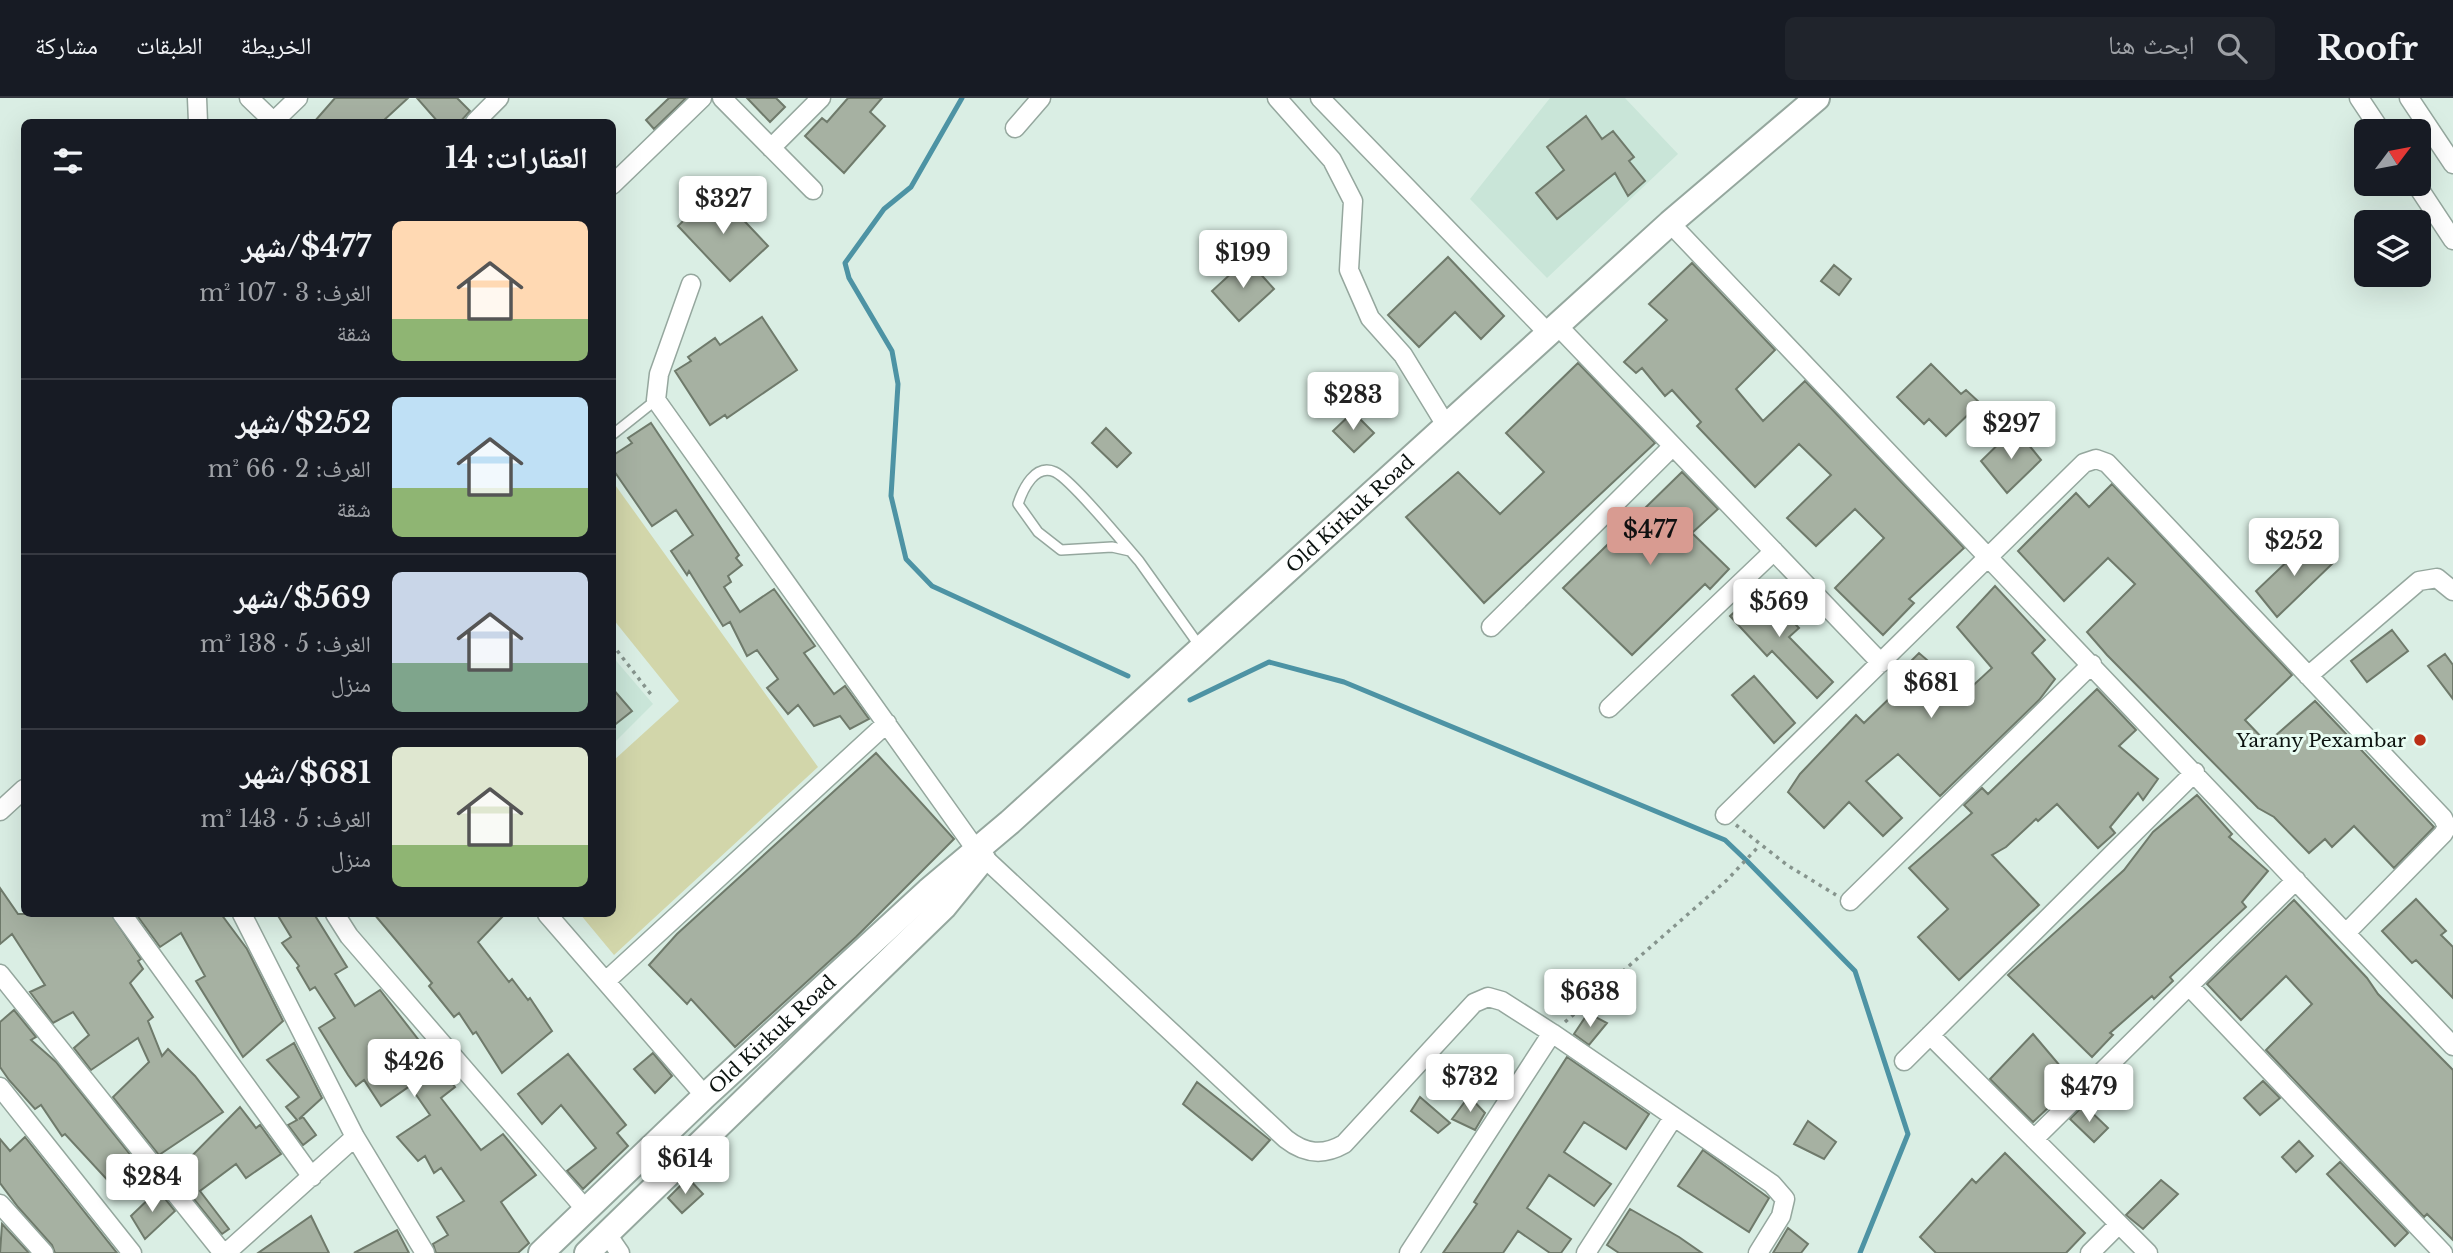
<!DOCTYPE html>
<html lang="ar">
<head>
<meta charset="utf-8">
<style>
	body { margin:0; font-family:"Libre Baskerville","Noto Naskh Arabic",serif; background:#20242c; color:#f1f3f6; direction:rtl; height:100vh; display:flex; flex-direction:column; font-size:26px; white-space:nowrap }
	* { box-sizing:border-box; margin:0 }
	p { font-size:23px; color:#9ea1a6 }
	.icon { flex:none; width:38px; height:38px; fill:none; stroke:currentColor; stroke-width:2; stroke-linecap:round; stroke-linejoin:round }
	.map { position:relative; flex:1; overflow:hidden; direction:ltr }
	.panel { position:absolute; left:21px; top:21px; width:595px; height:798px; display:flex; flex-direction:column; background:#171b24; border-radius:10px; box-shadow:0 7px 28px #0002; direction:rtl }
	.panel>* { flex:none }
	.needle { width:46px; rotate:58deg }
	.controls { position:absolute; left:2354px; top:21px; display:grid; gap:14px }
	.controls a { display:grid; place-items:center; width:77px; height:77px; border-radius:10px; background:#171b24; box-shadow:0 7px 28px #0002; font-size:35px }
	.price { position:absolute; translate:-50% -60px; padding:0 16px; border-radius:7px; background:#fff; color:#222; font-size:23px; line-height:46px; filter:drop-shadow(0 2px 4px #0008) }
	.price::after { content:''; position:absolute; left:50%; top:42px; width:21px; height:16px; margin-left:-10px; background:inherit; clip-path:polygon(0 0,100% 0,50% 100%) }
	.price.active { background:#d89b91; color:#111 }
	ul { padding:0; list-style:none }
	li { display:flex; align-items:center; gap:21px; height:175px; padding:0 28px }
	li+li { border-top:2px solid #363941 }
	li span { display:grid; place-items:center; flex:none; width:196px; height:140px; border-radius:10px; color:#555 }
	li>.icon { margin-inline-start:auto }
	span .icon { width:84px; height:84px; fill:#fffc; stroke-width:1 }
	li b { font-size:30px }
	h2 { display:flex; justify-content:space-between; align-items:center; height:84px; padding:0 28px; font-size:30px }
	header { display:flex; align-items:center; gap:42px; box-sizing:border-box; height:98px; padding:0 35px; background:#171b24; border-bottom:2px solid #363941 }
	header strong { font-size:33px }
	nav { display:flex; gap:38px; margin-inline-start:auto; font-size:24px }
	.search { width:490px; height:63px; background:#20242c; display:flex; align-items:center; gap:18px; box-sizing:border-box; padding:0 24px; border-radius:10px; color:#9ea1a6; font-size:26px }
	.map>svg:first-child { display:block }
</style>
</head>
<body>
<header>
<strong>Roofr</strong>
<div class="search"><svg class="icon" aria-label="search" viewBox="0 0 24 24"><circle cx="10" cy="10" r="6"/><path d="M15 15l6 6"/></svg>ابحث هنا</div>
<nav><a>الخريطة</a><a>الطبقات</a><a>مشاركة</a></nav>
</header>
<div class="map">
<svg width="2453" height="1155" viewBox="0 0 2453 1155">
	<rect width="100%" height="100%" fill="#daeee4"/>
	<!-- built -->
	<path fill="#c9e5d8" d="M 1550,0 L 1625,0 L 1678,56 L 1547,180 L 1470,101 Z
		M 612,558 L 653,606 L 613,646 L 612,646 Z"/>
	<!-- green -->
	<path fill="#d2d6aa" d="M 613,384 L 818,669 L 614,857 L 580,816 L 612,816 L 613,663 L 679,603 L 613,521 Z"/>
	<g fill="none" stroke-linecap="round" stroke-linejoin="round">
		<!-- stream -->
		<path stroke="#4d93a4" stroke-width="5" d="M 962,0 L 911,89 L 884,111 L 845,165 L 849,180 L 892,253 L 898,286 L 891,398 L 906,461 L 932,488 L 1128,578
			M 1190,602 L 1269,564 L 1344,584 L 1725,742 L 1747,763 L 1855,873 L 1908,1036 L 1860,1155"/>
	</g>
	<!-- building -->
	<path fill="#a6b1a2" stroke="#6f7a6b" stroke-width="2" d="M 335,0 L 408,0 L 382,24 L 314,24 Z
		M 417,0 L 457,0 L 470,13 L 460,24 L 438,24 Z
		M 669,0 L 686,0 L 654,31 L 646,22 Z
		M 747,0 L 776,0 L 785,9 L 770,24 Z
		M 848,0 L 882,0 L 870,14 L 885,28 L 844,75 L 805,38 L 822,20 L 827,24 Z
		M 1586,18 L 1602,41 L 1613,33 L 1634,59 L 1629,63 L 1645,83 L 1628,98 L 1615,75 L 1557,121 L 1536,95 L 1564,72 L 1547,49 Z
		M 715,92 L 768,148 L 730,183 L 678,128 Z
		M 1448,159 L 1504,218 L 1481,241 L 1455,214 L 1419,249 L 1388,217 Z
		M 1247,161 L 1274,191 L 1239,223 L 1212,193 Z
		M 1692,165 L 1775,252 L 1736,291 L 1763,323 L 1805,283 L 1964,450 L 1909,501 L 1914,505 L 1883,537 L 1835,490 L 1884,440 L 1855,411 L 1816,448 L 1787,420 L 1831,377 L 1799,346 L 1755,389 L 1697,328 L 1701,324 L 1672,292 L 1665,298 L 1642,270 L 1636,275 L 1624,264 L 1667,222 L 1649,206 Z
		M 1834,167 L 1851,181 L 1839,197 L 1821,183 Z
		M 762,219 L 797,272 L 727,320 L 725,317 L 710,327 L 675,273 L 691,263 L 688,259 L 715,240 L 720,247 Z
		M 1578,265 L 1655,345 L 1484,505 L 1406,419 L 1458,374 L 1500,416 L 1544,374 L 1506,335 Z
		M 1931,266 L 1961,296 L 1966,292 L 1980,305 L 1946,338 L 1929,321 L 1924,326 L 1897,299 Z
		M 1353,314 L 1374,335 L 1354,354 L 1333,333 Z
		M 651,325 L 739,457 L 736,460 L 742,467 L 728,478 L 731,484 L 724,489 L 740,514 L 774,491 L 815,548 L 804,555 L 834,596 L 845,588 L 869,621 L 850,631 L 840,618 L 814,628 L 798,607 L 788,616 L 767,590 L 778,581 L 757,552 L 747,558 L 730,524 L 723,528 L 689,473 L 687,477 L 671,453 L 693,437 L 676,412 L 652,428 L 612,370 L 612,358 L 632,345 L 628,340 Z
		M 1106,330 L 1131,355 L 1117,369 L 1092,345 Z
		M 2015,330 L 2041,362 L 2007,395 L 1981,363 Z
		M 1682,374 L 1718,411 L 1692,435 L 1729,471 L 1710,491 L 1705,486 L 1632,557 L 1563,490 Z
		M 2112,386 L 2292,577 L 2245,622 L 2267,645 L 2315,603 L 2434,729 L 2394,770 L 2354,728 L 2332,749 L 2325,741 L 2309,755 L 2274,719 L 2258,710 L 2107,557 L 2087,534 L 2135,486 L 2108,460 L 2064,503 L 2018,453 L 2076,395 L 2089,409 Z
		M 2311,441 L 2333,465 L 2277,519 L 2256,493 Z
		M 1995,488 L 2045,542 L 2032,555 L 2055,581 L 2039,602 L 1940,698 L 1898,656 L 1866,683 L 1902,720 L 1883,738 L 1849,704 L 1824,730 L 1788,694 L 1800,676 L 1856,617 L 1864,625 L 1898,592 L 1890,584 L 1919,555 L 1965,595 L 1992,570 L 1957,529 Z
		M 1761,490 L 1799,530 L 1789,539 L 1833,584 L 1817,600 L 1772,553 L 1767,558 L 1730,518 Z
		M 2392,532 L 2408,553 L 2367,584 L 2351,563 Z
		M 2445,556 L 2453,567 L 2453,601 L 2428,568 Z
		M 1754,578 L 1795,625 L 1774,645 L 1732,597 Z
		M 612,590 L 632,613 L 612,629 Z
		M 2097,591 L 2136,632 L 2119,648 L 2158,681 L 2143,702 L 2138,695 L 2110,729 L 2115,735 L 2098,750 L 2057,706 L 2038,723 L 2036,721 L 2006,749 L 1992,757 L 2039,807 L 1959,882 L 1918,839 L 1948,811 L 1909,770 L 1972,715 L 1964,707 L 1982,690 L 1988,696 Z
		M 876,655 L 954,741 L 856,839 L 735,949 L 691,901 L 687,906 L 649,867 L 677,836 Z
		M 2197,697 L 2232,736 L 2229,739 L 2268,773 L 2242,804 L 2246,809 L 2170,879 L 2173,883 L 2154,901 L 2152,898 L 2110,935 L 2113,937 L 2092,959 L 2008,877 L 2124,772 L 2153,734 Z
		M 0,790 L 18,816 L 111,816 L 141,861 L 138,863 L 143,871 L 130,885 L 153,919 L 148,923 L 162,958 L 168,951 L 195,978 L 223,1014 L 159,1057 L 113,999 L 149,964 L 138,940 L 91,972 L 74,950 L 89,937 L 73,914 L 53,925 L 30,894 L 45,887 L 12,836 L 0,846 Z
		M 2416,801 L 2446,833 L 2441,837 L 2453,849 L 2453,900 L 2416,862 L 2412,865 L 2382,833 Z
		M 2294,802 L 2367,880 L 2378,896 L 2453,972 L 2453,1142 L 2427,1116 L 2424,1119 L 2266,952 L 2312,906 L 2286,878 L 2241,922 L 2207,886 Z
		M 136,816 L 221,816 L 247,851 L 283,923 L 243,959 L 196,883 L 205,878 L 181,835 L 160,849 Z
		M 277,816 L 314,816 L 347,869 L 335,876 L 355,908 L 380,892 L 455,989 L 441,1000 L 481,1052 L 503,1036 L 536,1077 L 501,1104 L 529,1145 L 518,1155 L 436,1155 L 433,1146 L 448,1137 L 437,1119 L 464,1103 L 441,1070 L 434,1075 L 425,1058 L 418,1063 L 397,1039 L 430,1017 L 410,988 L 381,1008 L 364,982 L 356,988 L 348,977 L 319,930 L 335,920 L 315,889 L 310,892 L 297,870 L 299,868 L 282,845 L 291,839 Z
		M 374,816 L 505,816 L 478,844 L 509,884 L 512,881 L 528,902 L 530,900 L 552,933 L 502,975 L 476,934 L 473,936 L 459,915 L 454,919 L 429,888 L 432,885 Z
		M 14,912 L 36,939 L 31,942 L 56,964 L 140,1069 L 112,1087 L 65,1036 L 62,1038 L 41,1007 L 35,1011 L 9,982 L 0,969 L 0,924 Z
		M 1588,915 L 1607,925 L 1589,947 L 1574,936 Z
		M 2033,936 L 2072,982 L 2066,989 L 2068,991 L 2033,1024 L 1990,981 Z
		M 294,945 L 322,1000 L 299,1021 L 303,1019 L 316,1037 L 303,1047 L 288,1027 L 297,1022 L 286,1009 L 299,999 L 267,962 Z
		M 653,955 L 672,978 L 655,995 L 634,971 Z
		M 568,956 L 626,1027 L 617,1035 L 628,1048 L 583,1091 L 567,1073 L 596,1050 L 561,1007 L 542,1026 L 518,996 Z
		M 1567,959 L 1649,1016 L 1626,1051 L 1584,1024 L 1564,1054 L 1611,1086 L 1594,1108 L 1549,1077 L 1527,1110 L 1571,1141 L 1561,1155 L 1550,1155 L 1518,1133 L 1503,1155 L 1443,1155 L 1477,1106 L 1474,1104 Z
		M 2263,983 L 2280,1000 L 2260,1017 L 2244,1000 Z
		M 1197,984 L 1270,1042 L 1252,1062 L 1183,1006 Z
		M 1469,998 L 1485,1015 L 1475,1032 L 1452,1021 Z
		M 1420,999 L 1450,1025 L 1438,1035 L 1411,1013 Z
		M 2084,1007 L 2108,1030 L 2094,1044 L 2070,1021 Z
		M 240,1009 L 256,1030 L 260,1027 L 281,1056 L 246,1080 L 236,1066 L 200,1093 L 229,1131 L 222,1136 L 174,1076 Z
		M 1808,1023 L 1836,1044 L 1824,1061 L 1794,1046 Z
		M 25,1039 L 117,1155 L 55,1155 L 52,1147 L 18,1109 L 0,1085 L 0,1041 L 10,1053 Z
		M 2299,1043 L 2313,1058 L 2296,1074 L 2282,1059 Z
		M 1703,1052 L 1769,1100 L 1749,1134 L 1678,1088 Z
		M 2005,1055 L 2085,1135 L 2066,1155 L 1936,1155 L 1920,1139 L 1972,1081 L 1976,1085 Z
		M 2340,1064 L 2408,1135 L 2395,1148 L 2327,1076 Z
		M 688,1080 L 703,1096 L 682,1115 L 668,1100 Z
		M 2161,1082 L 2178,1096 L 2143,1131 L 2126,1117 Z
		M 158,1092 L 175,1113 L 145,1141 L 131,1118 Z
		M 1630,1111 L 1679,1139 L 1702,1155 L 1619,1155 L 1607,1147 Z
		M 311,1118 L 329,1155 L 258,1155 Z
		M 2,1126 L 29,1155 L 0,1155 Z
		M 1788,1130 L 1808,1146 L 1801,1155 L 1773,1155 Z
		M 397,1132 L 409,1155 L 354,1155 Z"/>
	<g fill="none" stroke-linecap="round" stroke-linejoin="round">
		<!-- lane casing -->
		<g stroke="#95a79e" stroke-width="12">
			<path id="lane" d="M 612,337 L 656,302
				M 1130,453 L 1112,449 L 1061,452 L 1038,434 L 1018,406 C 1023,391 1035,365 1055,374 C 1072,382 1124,446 1139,463 L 1201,550"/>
		</g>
		<!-- street casing -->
		<g stroke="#95a79e" stroke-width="21">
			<path id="street" d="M 197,0 L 198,24
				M 249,0 L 274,24
				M 722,0 L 813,92
				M 1277,0 L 1332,62 L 1353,103 L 1349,172 L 1370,220 L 1403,257 L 1447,329
				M 1320,0 L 1549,236
				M 2359,0 L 2381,33
				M 2409,0 L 2453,66
				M 273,24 L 298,0
				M 475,24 L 499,0
				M 1015,30 L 1041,0
				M 771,50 L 821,0
				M 2416,86 L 2453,142
				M 612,87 L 702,0
				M 1670,125 L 2453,948
				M 691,186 L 659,276 L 656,302 L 977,753 L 1286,1041 C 1305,1056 1323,1058 1344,1046 L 1474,905 L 1488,899 L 1502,903 L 1552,935 L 1772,1086 L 1785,1101 L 1781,1118 L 1758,1155
				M 1558,228 L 1881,565
				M 1491,529 L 1673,348
				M 2308,578 L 2419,483 L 2437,480 L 2453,493
				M 1609,610 L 1774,453
				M 0,713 L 24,691
				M 1725,717 L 2084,365 L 2096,361 L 2107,365 L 2443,720 L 2447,729 L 2443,736 L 2346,835
				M 1850,803 L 2092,566
				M 122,816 L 312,1079
				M 242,816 L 355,1039 L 425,1155
				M 335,816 L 349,838 L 587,1113
				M 547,816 L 705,998
				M 0,876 L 223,1155
				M 606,883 L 887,625
				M 2189,888 L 2443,1155
				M 1930,937 L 2148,1155
				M 1904,963 L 2195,674
				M 0,989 L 132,1155
				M 2034,1041 L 2296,782
				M 0,1106 L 44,1155
				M 607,1136 L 620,1155
				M 226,1155 L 355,1039
				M 1409,1155 L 1552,935
				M 1586,1155 L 1673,1020
				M 2090,1155 L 2119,1126"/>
		</g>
		<!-- secondary casing -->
		<g stroke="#95a79e" stroke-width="28">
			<g id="secondary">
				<path id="s1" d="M 541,1155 L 705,998 L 928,793 L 1010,724 L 1670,125 L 1817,0"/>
				<path d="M 587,1155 L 944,809 L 983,761"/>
			</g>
		</g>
		<!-- path -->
		<path stroke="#86948d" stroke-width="3.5" stroke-dasharray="3.5 5" stroke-linecap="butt" d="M 612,546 L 653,599
			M 1736,727 L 1787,767 L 1836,797
			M 1565,924 L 1727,782 L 1760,747"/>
		<!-- lane -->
		<use href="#lane" stroke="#fff" stroke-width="9"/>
		<!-- street -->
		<use href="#street" stroke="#fff" stroke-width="18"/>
		<!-- secondary -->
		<use href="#secondary" stroke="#fff" stroke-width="24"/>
	</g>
	<!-- markers -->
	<circle fill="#ba2f16" stroke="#e8fcf2" stroke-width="2.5" cx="2420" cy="642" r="7"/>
	<g text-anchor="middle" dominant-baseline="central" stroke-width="6" stroke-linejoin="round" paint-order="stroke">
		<!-- street labels -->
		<g font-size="19" fill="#0c1310" stroke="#e8fcf2">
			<text stroke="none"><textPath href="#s1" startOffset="1096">Old Kirkuk Road</textPath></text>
			<text stroke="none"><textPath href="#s1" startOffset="318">Old Kirkuk Road</textPath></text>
		</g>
		<!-- poi labels -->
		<g font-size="19" fill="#0c1310" stroke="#e8fcf2" text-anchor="end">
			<text x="2406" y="642">Yarany Pexambar</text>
		</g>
	</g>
</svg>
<div class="controls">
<a><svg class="needle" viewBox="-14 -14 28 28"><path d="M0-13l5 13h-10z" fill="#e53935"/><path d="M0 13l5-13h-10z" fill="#9ea1a6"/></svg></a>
<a><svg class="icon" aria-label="layers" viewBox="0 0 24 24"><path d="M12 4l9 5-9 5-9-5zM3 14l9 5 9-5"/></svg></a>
</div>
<b class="price" style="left:723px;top:138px">$327</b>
<b class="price" style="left:1243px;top:192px">$199</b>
<b class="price" style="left:1353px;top:334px">$283</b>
<b class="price" style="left:2011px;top:363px">$297</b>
<b class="price active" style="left:1650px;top:469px">$477</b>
<b class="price" style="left:2294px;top:480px">$252</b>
<b class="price" style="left:1779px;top:541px">$569</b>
<b class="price" style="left:1931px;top:622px">$681</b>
<b class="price" style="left:1590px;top:931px">$638</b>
<b class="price" style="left:414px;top:1001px">$426</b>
<b class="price" style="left:1470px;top:1016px">$732</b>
<b class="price" style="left:2089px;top:1026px">$479</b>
<b class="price" style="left:685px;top:1098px">$614</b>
<b class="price" style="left:152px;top:1116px">$284</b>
<section class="panel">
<h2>العقارات: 14<svg class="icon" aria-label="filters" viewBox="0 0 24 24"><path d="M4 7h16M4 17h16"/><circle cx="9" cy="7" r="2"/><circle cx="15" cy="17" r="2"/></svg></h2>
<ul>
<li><span style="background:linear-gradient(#ffd9b3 70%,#8fb573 0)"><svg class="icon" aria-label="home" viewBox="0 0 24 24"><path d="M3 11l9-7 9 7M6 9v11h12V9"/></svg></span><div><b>$477/شهر</b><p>الغرف: 3 · 107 m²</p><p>شقة</p></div></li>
<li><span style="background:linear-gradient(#bfe0f5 65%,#8fb573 0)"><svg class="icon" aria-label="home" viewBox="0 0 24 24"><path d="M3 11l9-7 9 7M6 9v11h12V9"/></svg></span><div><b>$252/شهر</b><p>الغرف: 2 · 66 m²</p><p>شقة</p></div></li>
<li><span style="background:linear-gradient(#c9d6e8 65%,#7fa58c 0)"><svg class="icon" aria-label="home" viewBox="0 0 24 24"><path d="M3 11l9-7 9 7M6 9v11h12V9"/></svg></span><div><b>$569/شهر</b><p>الغرف: 5 · 138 m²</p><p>منزل</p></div></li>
<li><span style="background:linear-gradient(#dfe7d0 70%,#8fb573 0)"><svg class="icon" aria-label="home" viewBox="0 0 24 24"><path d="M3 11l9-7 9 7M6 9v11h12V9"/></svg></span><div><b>$681/شهر</b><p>الغرف: 5 · 143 m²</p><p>منزل</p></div></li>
</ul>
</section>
</div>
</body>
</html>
